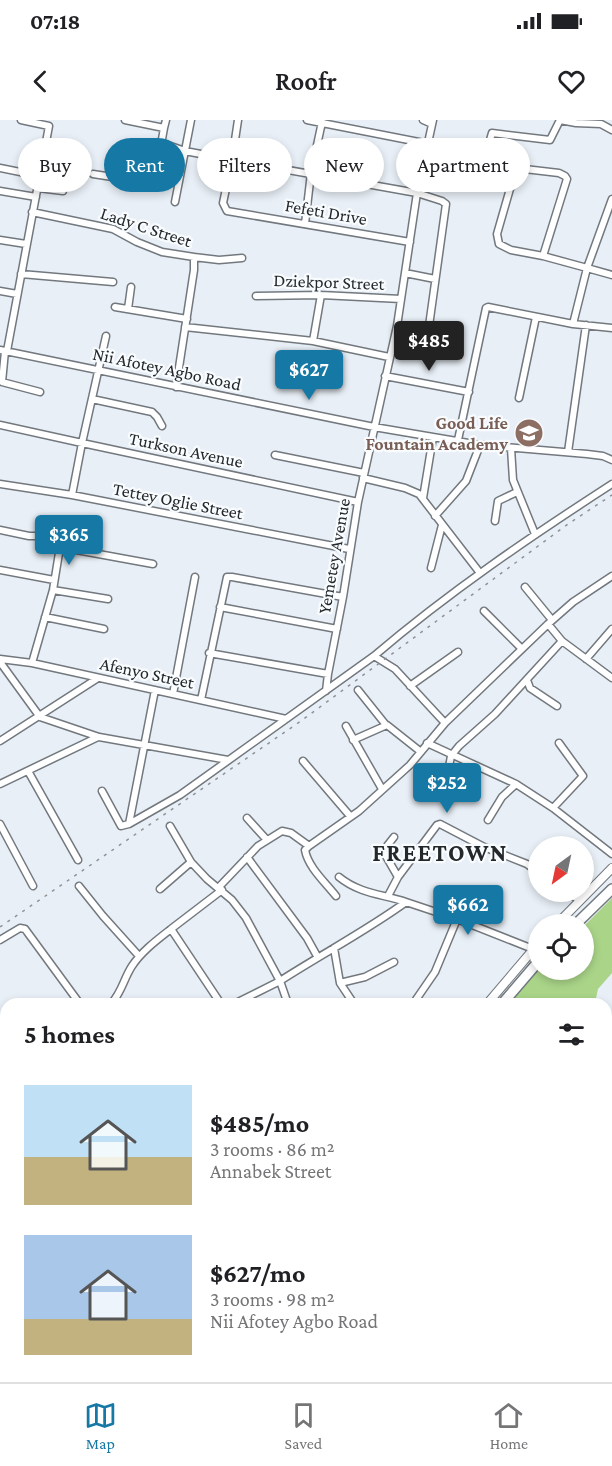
<!DOCTYPE html>
<html lang="en">
<head>
<meta charset="utf-8">
<style>
	body { margin:0; font-family:"Crimson Pro",serif; background:#f6f6f6; color:#202124; height:100vh; display:flex; flex-direction:column; font-size:22px; white-space:nowrap }
	* { box-sizing:border-box; margin:0 }
	p { font-size:20px; color:#757577 }
	.icon { flex:none; width:33px; height:33px; fill:none; stroke:currentColor; stroke-width:2; stroke-linecap:round; stroke-linejoin:round }
	.map { position:relative; flex:1; overflow:hidden }
	.side { position:absolute; left:0px; top:878px; width:612px; height:386px; display:flex; flex-direction:column; background:#fff; border-radius:18px 18px 0 0; box-shadow:0 3px 9px #0003 }
	.side>* { flex:none }
	.top-card { position:absolute; left:18px; top:18px; width:576px; height:54px; display:flex; gap:12px }
	.needle { width:39px; rotate:213deg }
	.fabs { position:absolute; left:528px; top:716px; display:grid; gap:12px }
	.fabs a { display:grid; place-items:center; width:66px; height:66px; border-radius:50%; background:#fff; box-shadow:0 3px 9px #0003; font-size:30px }
	.price { position:absolute; translate:-50% -51px; padding:0 14px; border-radius:6px; background:#1679a5; color:#fff; font-size:20px; line-height:39px; filter:drop-shadow(0 2px 3px #0008) }
	.price::after { content:''; position:absolute; left:50%; top:36px; width:18px; height:14px; margin-left:-9px; background:inherit; clip-path:polygon(0 0,100% 0,50% 100%) }
	.price.active { background:#222; color:#fff }
	ul { padding:0; list-style:none }
	li { display:flex; align-items:center; gap:18px; height:150px; padding:0 24px }
	li span { display:grid; place-items:center; flex:none; width:168px; height:120px; border-radius:0px; color:#555 }
	li>.icon { margin-inline-start:auto }
	span .icon { width:72px; height:72px; fill:#fffc; stroke-width:1 }
	li b { font-size:26px }
	h2 { display:flex; justify-content:space-between; align-items:center; height:72px; padding:0 24px; font-size:26px }
	.chip { padding:0 21px; border-radius:27px; background:#fff; box-shadow:0 3px 9px #0003; font-size:21px; line-height:54px }
	.chip.active { background:#1679a5; color:#fff }
	.status { display:flex; justify-content:space-between; align-items:center; height:42px; padding:0 30px; background:#fff; direction:ltr }
	.status svg { height:16px; fill:currentColor }
	header { display:flex; justify-content:space-between; align-items:center; height:78px; padding:0 24px; background:#fff; font-size:27px; font-weight:600 }
	.dock { display:flex; justify-content:space-around; align-items:center; height:84px; border-top:2px solid #e0e0e0; background:#fff; font-size:16px; color:#757577 }
	.dock a { display:grid; justify-items:center; gap:3px }
	.dock .active { color:#1679a5 }
	.map>svg:first-child { display:block }
</style>
</head>
<body>
<div class="status"><b>07:18</b><svg viewBox="0 0 49 12"><path d="M0 12V9h3v3zM5 12V6h3v6zM10 12V3h3v9zM15 12V0h3v12zM26 1h20v11H26zM47 4h2v5h-2z"/></svg></div>
<header><svg class="icon" aria-label="back" viewBox="0 0 24 24"><path d="M15 5l-7 7 7 7"/></svg>Roofr<svg class="icon" aria-label="heart" viewBox="0 0 24 24"><path d="M12 20l-8-8c-3-5 5-10 8-4 3-6 11-1 8 4z"/></svg></header>
<div class="map">
<svg width="612" height="1262" viewBox="0 0 612 1262">
	<rect width="100%" height="100%" fill="#e8eff6"/>
	<!-- green -->
	<path fill="#aad589" d="M 612,778 L 612,853 L 598,869 L 595,883 L 508,884 L 538,849 L 584,849 L 584,806 Z"/>
	<g fill="none" stroke-linecap="round" stroke-linejoin="round">
		<!-- minor casing -->
		<g stroke="#72787e" stroke-width="9">
			<path id="minor" d="M 125,0 L 164,8 L 166,0
				M 307,0 L 429,24
				M 423,0 L 432,4
				M 560,0 L 576,3 L 601,4 L 612,10
				M 162,23 L 185,31 L 232,40 L 238,0
				M 0,48 L 40,56
				M 516,48 L 485,37 L 492,13 L 550,20 L 560,0
				M 93,54 L 151,63 L 155,58 L 164,8
				M 38,68 L 63,71 L 74,27
				M 0,71 L 36,77
				M 612,79 L 587,148 L 612,155
				M 175,82 L 191,0
				M 32,92 L 113,109 L 137,122 L 162,132 L 194,137 L 194,150 L 176,267
				M 305,104 L 311,53 L 322,2
				M 0,120 L 26,124
				M 543,136 L 567,59 L 565,56 L 559,53 L 516,48 L 497,114 L 499,124 L 511,130 L 543,136 L 587,148 L 573,204 L 612,208
				M 194,137 L 219,140 L 242,138
				M 405,153 L 435,159
				M 21,154 L 113,162
				M 0,171 L 17,174
				M 256,176 L 321,175 L 401,179
				M 115,187 L 187,199
				M 128,189 L 131,167
				M 397,206 L 425,210 L 429,206 L 446,84 L 442,81 L 417,73 L 232,40 L 223,83 L 227,91 L 410,122
				M 185,207 L 313,221 L 389,237
				M 106,216 L 82,323 L 358,382
				M 313,221 L 321,175
				M 0,230 L 374,307 L 480,325 L 587,334 L 603,336 L 612,340
				M 5,231 L 2,262 L 40,272
				M 7,231 L 49,6 L 21,0
				M 385,256 L 469,272
				M 519,278 L 536,197
				M 92,279 L 152,292 L 157,297 L 162,306
				M 0,305 L 82,323 L 72,375
				M 458,320 L 486,188 L 488,187 L 573,204
				M 511,328 L 513,360 L 535,414
				M 568,332 L 586,205
				M 275,335 L 364,353
				M 363,358 L 405,368 L 419,374 L 480,453
				M 0,364 L 72,375 L 349,429
				M 423,378 L 433,317
				M 435,396 L 466,361 L 480,325
				M 495,401 L 498,381 L 517,372
				M 0,410 L 29,416 L 54,416 L 60,427 L 59,433 L 53,470 L 32,543
				M 60,427 L 153,444
				M 431,448 L 442,405
				M 0,450 L 54,460
				M 612,456 L 573,482 L 548,504 L 562,521 L 612,558
				M 525,467 L 552,500
				M 53,470 L 108,479
				M 220,487 L 337,509
				M 484,491 L 522,529
				M 45,497 L 104,509
				M 209,533 L 328,554
				M 374,536 L 395,549 L 445,603
				M 0,539 L 32,543 L 286,599
				M 586,539 L 612,509
				M 0,542 L 40,597
				M 527,560 L 530,568 L 557,586
				M 410,566 L 458,532
				M 358,570 L 386,605
				M 326,571 L 328,554 L 343,477 L 358,382 L 397,206 L 417,73 L 433,0
				M 173,574 L 195,457
				M 201,580 L 227,457 L 232,457 L 343,477
				M 40,597 L 99,617 L 228,640
				M 346,606 L 382,669
				M 353,620 L 387,605 L 421,632
				M 0,621 L 98,558
				M 427,623 L 516,664 L 553,688 L 612,734
				M 303,641 L 350,696
				M 28,651 L 78,740
				M 0,664 L 98,617
				M 102,671 L 121,706 L 129,704 L 180,675 L 374,536 C 449,472 530,417 612,364
				M 431,671 L 449,647 L 451,636 L 459,626 L 495,594 L 562,521
				M 553,688 L 583,656 L 559,623
				M 247,698 L 266,719
				M 488,700 L 502,677 L 516,664
				M 0,704 L 33,766
				M 129,704 L 155,570
				M 170,706 L 191,742 L 207,759 L 232,780 L 246,798 L 280,861 C 322,834 366,811 406,782 C 382,774 360,774 339,757
				M 394,717 L 383,731 L 398,757
				M 309,726 L 305,730 C 308,747 325,762 336,776
				M 247,737 L 307,818 L 317,836
				M 79,766 L 103,796 L 139,836
				M 218,768 L 258,726 L 282,711 L 291,713 L 309,726 L 359,691 L 410,645 L 445,603 L 548,504
				M 160,769 L 191,742
				M 566,771 L 579,780
				M 388,776 L 398,757 L 437,705 L 440,704 L 484,727 L 527,744 L 538,752
				M 406,782 L 457,799 L 538,831
				M 0,820 L 20,808 L 25,809 L 80,884
				M 334,828 L 340,863 L 354,884
				M 340,863 L 365,857 L 394,842
				M 111,884 C 122,872 124,858 132,846 C 142,831 157,820 171,809
				M 221,884 L 171,809 L 222,770
				M 234,884 L 280,861 L 288,884
				M 413,884 L 435,852 L 457,799
				M 0,988 L 6,989
				M 0,1108 L 6,1105
				M 0,1166 L 6,1164
				M 201,1257 L 205,1262
				M 532,1257 L 539,1262
				M 17,1262 L 32,1257
				M 88,1262 L 101,1257
				M 439,1262 L 442,1257"/>
		</g>
		<!-- tertiary casing -->
		<g stroke="#72787e" stroke-width="10">
			<path id="tertiary" d="M 557,804 L 612,748
				M 487,884 L 538,824
				M 0,1168 L 6,1184
				M 39,1257 L 40,1262
				M 274,1262 L 276,1257"/>
		</g>
		<!-- trunk casing -->
		<g stroke="#72787e" stroke-width="12">
			<path id="trunk" d="M 576,804 L 612,769
				M 502,884 L 538,842
				M 287,1262 L 289,1257"/>
		</g>
		<!-- minor -->
		<use href="#minor" stroke="#fff" stroke-width="6"/>
		<!-- tertiary -->
		<use href="#tertiary" stroke="#fff" stroke-width="8"/>
		<!-- trunk -->
		<use href="#trunk" stroke="#fff" stroke-width="9"/>
		<!-- rail -->
		<path stroke="#8e9398" stroke-width="1.5" stroke-dasharray="3 6" stroke-linecap="butt" d="M 0,807 L 301,601 L 568,404 L 612,375"/>
	</g>
	<!-- icons -->
	<defs>
		<g id="school-disc" transform="scale(1.5)"><circle r="9.5" fill="#8d6e63" stroke="#f9fcff"/><path d="M0-5L7-2L0 1L-7-2ZM-4 1L0 2.5L4 1V4Q0 6-4 4Z" fill="#fff"/></g>
	</defs>
	<g fill-rule="evenodd">
		<use href="#school-disc" x="529" y="313"/>
	</g>
	<g text-anchor="middle" dominant-baseline="central" stroke-width="4.5" stroke-linejoin="round" paint-order="stroke">
		<!-- street labels -->
		<g font-size="18" fill="#25282a" stroke="#f9fcff">
			<text transform="translate(326 92) rotate(10)">Fefeti Drive</text>
			<text transform="translate(146 107) rotate(18)">Lady C Street</text>
			<text transform="translate(329 162) rotate(2)">Dziekpor Street</text>
			<text transform="translate(167 249) rotate(12)">Nii Afotey Agbo Road</text>
			<text transform="translate(186 330) rotate(12)">Turkson Avenue</text>
			<text transform="translate(178 381) rotate(11)">Tettey Oglie Street</text>
			<text transform="translate(334 436) rotate(-80)">Yemetey Avenue</text>
			<text transform="translate(147 553) rotate(12)">Afenyo Street</text>
		</g>
		<!-- education labels -->
		<g font-size="18" font-weight="bold" fill="#785e54" stroke="#f9fcff" text-anchor="end">
			<text x="508" y="303">Good Life<tspan x="508" dy="21">Fountain Academy</tspan></text>
		</g>
		<!-- district labels -->
		<g font-size="24" font-weight="bold" letter-spacing="1.5" fill="#25282a" stroke="#f9fcff">
			<text x="440" y="732">FREETOWN</text>
		</g>
	</g>
</svg>
<div class="fabs">
<a><svg class="needle" viewBox="-14 -14 28 28"><path d="M0-13l5 13h-10z" fill="#e53935"/><path d="M0 13l5-13h-10z" fill="#757577"/></svg></a>
<a><svg class="icon" aria-label="locate" viewBox="0 0 24 24"><circle cx="12" cy="12" r="6"/><path d="M12 2v4M12 18v4M2 12h4M18 12h4"/></svg></a>
</div>
<b class="price active" style="left:429px;top:252px">$485</b>
<b class="price" style="left:309px;top:281px">$627</b>
<b class="price" style="left:69px;top:446px">$365</b>
<b class="price" style="left:447px;top:694px">$252</b>
<b class="price" style="left:468px;top:816px">$662</b>
<div class="top-card">
<a class="chip">Buy</a>
<a class="chip active">Rent</a>
<a class="chip">Filters</a>
<a class="chip">New</a>
<a class="chip">Apartment</a>
</div>
<section class="side">
<h2>5 homes<svg class="icon" aria-label="filters" viewBox="0 0 24 24"><path d="M4 7h16M4 17h16"/><circle cx="9" cy="7" r="2"/><circle cx="15" cy="17" r="2"/></svg></h2>
<ul>
<li><span style="background:linear-gradient(#bfe0f5 60%,#c2b280 0)"><svg class="icon" aria-label="home" viewBox="0 0 24 24"><path d="M3 11l9-7 9 7M6 9v11h12V9"/></svg></span><div><b>$485/mo</b><p>3 rooms · 86 m²</p><p>Annabek Street</p></div></li>
<li><span style="background:linear-gradient(#a9c7e8 70%,#c2b280 0)"><svg class="icon" aria-label="home" viewBox="0 0 24 24"><path d="M3 11l9-7 9 7M6 9v11h12V9"/></svg></span><div><b>$627/mo</b><p>3 rooms · 98 m²</p><p>Nii Afotey Agbo Road</p></div></li>
</ul>
</section>
</div>
<nav class="dock">
<a class="active"><svg class="icon" aria-label="map" viewBox="0 0 24 24"><path d="M3 6l6-2 6 2 6-2v14l-6 2-6-2-6 2zM9 4v14M15 6v14"/></svg>Map</a>
<a><svg class="icon" aria-label="saved" viewBox="0 0 24 24"><path d="M7 4h10v16l-5-4-5 4z"/></svg>Saved</a>
<a><svg class="icon" aria-label="home" viewBox="0 0 24 24"><path d="M3 11l9-7 9 7M6 9v11h12V9"/></svg>Home</a>
</nav>
</body>
</html>
